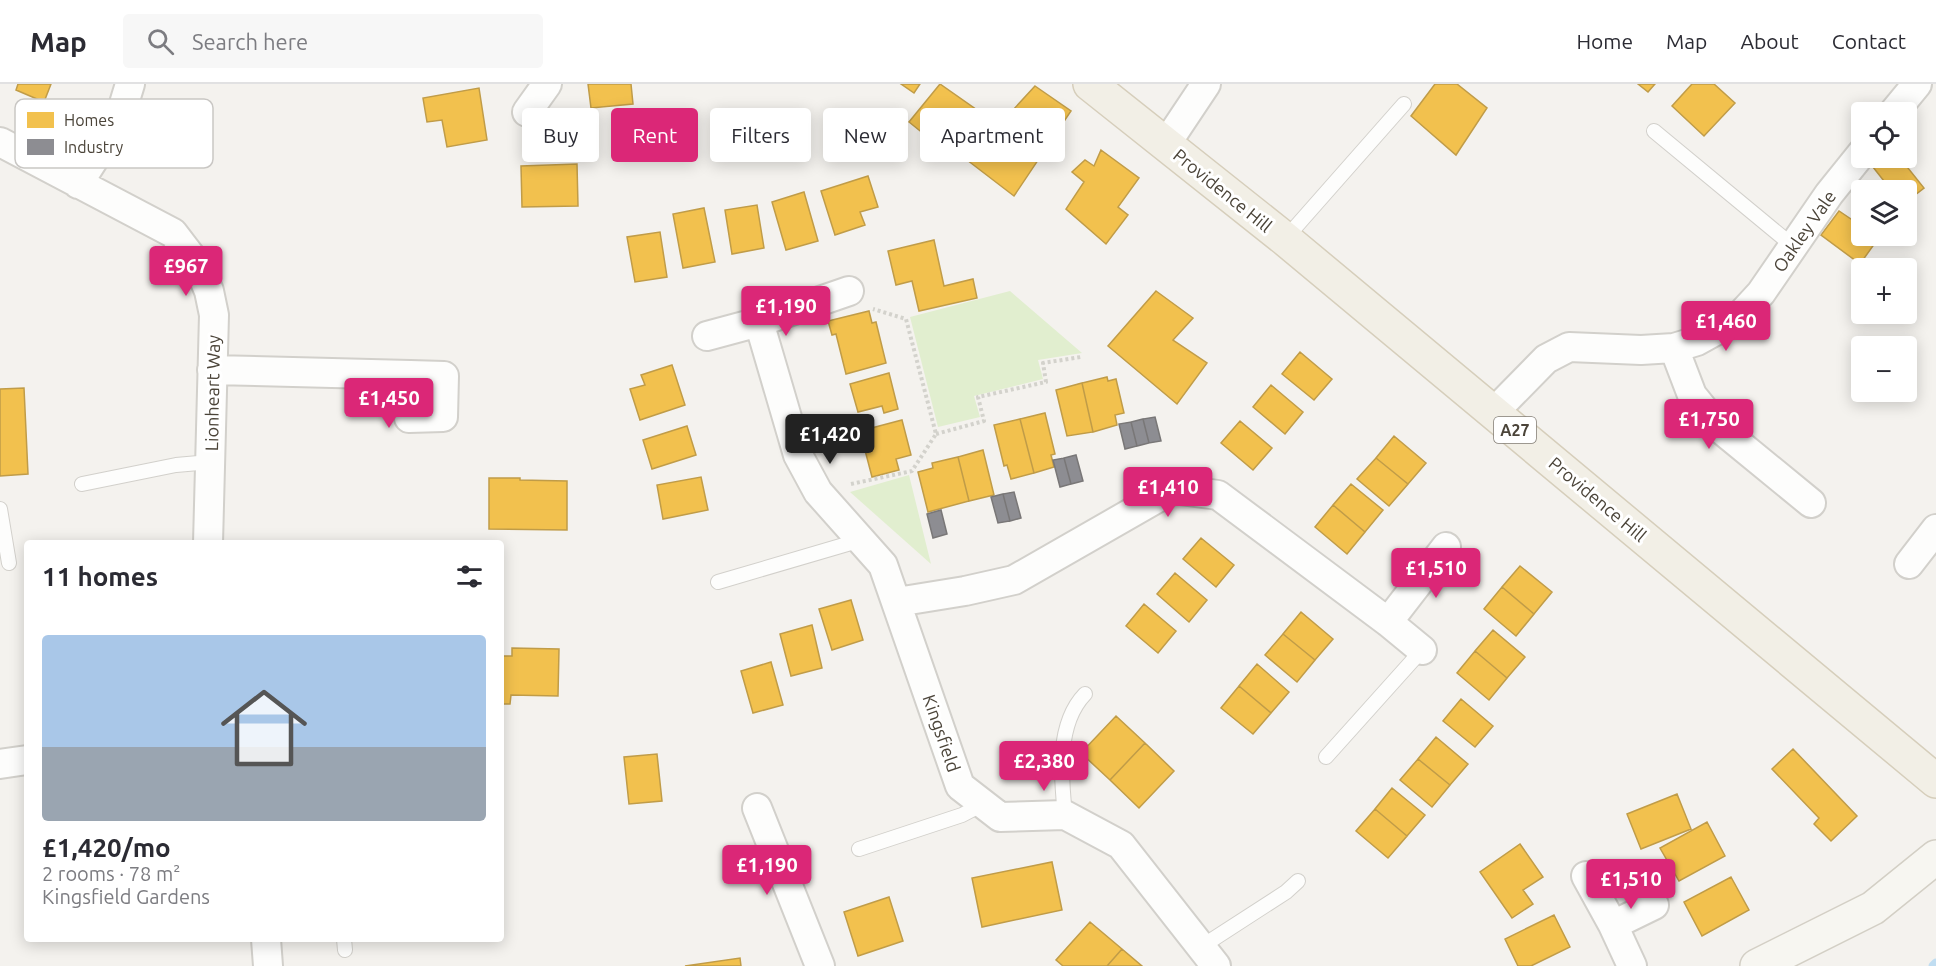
<!DOCTYPE html>
<html lang="en">
<head>
<meta charset="utf-8">
<style>
	body { margin:0; font-family:Ubuntu,sans-serif; background:#f7f7f7; color:#2b2b33; height:100vh; display:flex; flex-direction:column; font-size:22px; white-space:nowrap }
	* { box-sizing:border-box; margin:0 }
	p { font-size:20px; color:#7c7c81 }
	.icon { flex:none; width:33px; height:33px; fill:none; stroke:currentColor; stroke-width:2; stroke-linecap:round; stroke-linejoin:round }
	.map { position:relative; flex:1; overflow:hidden }
	.side { position:absolute; left:24px; top:456px; width:480px; height:402px; display:flex; flex-direction:column; background:#fff; border-radius:6px; box-shadow:0 3px 15px #0003 }
	.side>* { flex:none }
	.hud { position:absolute; left:522px; top:24px; width:570px; height:54px; display:flex; gap:12px }
	.fabs { position:absolute; left:1851px; top:18px; display:grid; gap:12px }
	.fabs a { display:grid; place-items:center; width:66px; height:66px; border-radius:6px; background:#fff; box-shadow:0 3px 15px #0003; font-size:30px }
	.price { position:absolute; translate:-50% -51px; padding:0 14px; border-radius:6px; background:#db2777; color:#fff; font-size:20px; line-height:39px; filter:drop-shadow(0 2px 3px #0008) }
	.price::after { content:''; position:absolute; left:50%; top:36px; width:18px; height:14px; margin-left:-9px; background:inherit; clip-path:polygon(0 0,100% 0,50% 100%) }
	.price.active { background:#222; color:#fff }
	ul { padding:0; list-style:none }
	li { display:grid; align-content:center; gap:12px; height:318px; padding:0 18px }
	li+li { border-top:2px solid #e1e1e2 }
	li span { display:grid; place-items:center; height:186px; border-radius:6px; color:#555 }
	li>.icon { margin-inline-start:auto }
	span .icon { width:108px; height:108px; fill:#fffc; stroke-width:1 }
	li b { font-size:26px }
	h2 { display:flex; justify-content:space-between; align-items:center; height:72px; padding:0 18px; font-size:26px }
	.tag { padding:0 21px; border-radius:6px; background:#fff; box-shadow:0 3px 15px #0003; font-size:21px; line-height:54px }
	.tag.active { background:#db2777; color:#fff }
	header { display:flex; align-items:center; gap:36px; box-sizing:border-box; height:84px; padding:0 30px; background:#fff; border-bottom:2px solid #e1e1e2 }
	header strong { font-size:28px }
	nav { display:flex; gap:33px; margin-inline-start:auto; font-size:21px }
	.search { width:420px; height:54px; background:#f7f7f7; display:flex; align-items:center; gap:15px; box-sizing:border-box; padding:0 21px; border-radius:6px; color:#7c7c81; font-size:22px }
	.map>svg:first-child { display:block }
</style>
</head>
<body>
<header>
<strong>Map</strong>
<div class="search"><svg class="icon" aria-label="search" viewBox="0 0 24 24"><circle cx="10" cy="10" r="6"/><path d="M15 15l6 6"/></svg>Search here</div>
<nav><a>Home</a><a>Map</a><a>About</a><a>Contact</a></nav>
</header>
<div class="map">
<svg width="1936" height="882" viewBox="0 0 1936 882">
	<rect width="100%" height="100%" fill="#f4f2ee"/>
	<!-- green -->
	<path fill="#e1eecf" d="M 1010,207 L 1082,269 L 1038,276 L 1043,295 L 974,312 L 980,333 L 938,343 L 910,233 Z
		M 909,391 L 931,480 L 850,408 Z"/>
	<!-- homes -->
	<path fill="#f2c14e" stroke="#c09c48" stroke-width="1.5" d="M 18,0 L 51,0 L 44,18 L 16,6 Z
		M 588,0 L 631,0 L 633,20 L 591,24 Z
		M 901,0 L 920,0 L 914,9 Z
		M 940,0 L 987,33 L 956,76 L 909,38 Z
		M 1435,0 L 1457,0 L 1487,24 L 1456,71 L 1411,32 Z
		M 1638,0 L 1655,0 L 1648,8 Z
		M 1692,0 L 1714,0 L 1735,19 L 1704,52 L 1672,22 Z
		M 1035,2 L 1071,27 L 1014,112 L 967,76 Z
		M 479,4 L 487,56 L 447,63 L 442,36 L 427,38 L 423,14 Z
		M 1101,66 L 1139,94 L 1118,123 L 1128,131 L 1106,160 L 1066,125 L 1084,98 L 1072,88 L 1085,76 L 1094,82 Z
		M 1884,74 L 1900,74 L 1924,104 L 1906,118 L 1906,106 L 1871,106 L 1884,97 L 1873,83 Z
		M 577,80 L 578,122 L 522,123 L 521,82 Z
		M 868,92 L 878,123 L 860,128 L 865,141 L 835,151 L 821,107 Z
		M 804,108 L 818,157 L 786,166 L 772,118 Z
		M 757,121 L 764,164 L 732,170 L 725,126 Z
		M 1861,121 L 1862,152 L 1880,152 L 1860,180 L 1821,151 L 1839,127 L 1851,135 Z
		M 704,124 L 715,178 L 683,184 L 673,130 Z
		M 660,148 L 667,193 L 635,198 L 627,153 Z
		M 934,156 L 944,202 L 973,195 L 977,214 L 919,227 L 912,197 L 896,201 L 888,167 Z
		M 1156,207 L 1193,234 L 1173,256 L 1207,279 L 1177,320 L 1108,262 Z
		M 869,227 L 872,239 L 876,238 L 886,279 L 846,290 L 836,250 L 832,251 L 828,237 Z
		M 1300,268 L 1332,295 L 1314,316 L 1282,290 Z
		M 672,281 L 685,321 L 640,336 L 630,305 L 645,301 L 641,291 Z
		M 889,289 L 898,325 L 884,329 L 882,322 L 858,328 L 850,300 Z
		M 1107,293 L 1108,297 L 1116,295 L 1124,329 L 1115,331 L 1117,341 L 1093,348 L 1082,299 Z
		M 1082,299 L 1093,348 L 1067,352 L 1056,306 Z
		M 1271,301 L 1303,328 L 1285,350 L 1253,323 Z
		M 24,304 L 28,390 L 0,392 L 0,305 Z
		M 1045,329 L 1055,370 L 1051,371 L 1054,383 L 1034,389 L 1020,335 Z
		M 1020,335 L 1034,389 L 1011,395 L 1007,381 L 1004,382 L 994,341 Z
		M 902,336 L 911,371 L 896,375 L 899,386 L 872,393 L 860,347 Z
		M 1240,337 L 1272,364 L 1253,386 L 1221,359 Z
		M 687,342 L 696,371 L 652,385 L 643,356 Z
		M 1394,352 L 1426,379 L 1408,400 L 1376,374 Z
		M 983,366 L 994,411 L 969,417 L 958,373 Z
		M 958,373 L 969,417 L 928,428 L 918,388 L 933,384 L 932,379 Z
		M 1376,374 L 1408,400 L 1389,422 L 1357,395 Z
		M 701,393 L 708,426 L 663,435 L 657,401 Z
		M 489,394 L 520,394 L 520,396 L 567,397 L 567,446 L 489,445 Z
		M 1351,400 L 1383,426 L 1365,448 L 1333,421 Z
		M 1333,421 L 1365,448 L 1347,470 L 1315,443 Z
		M 1201,454 L 1234,481 L 1216,503 L 1183,475 Z
		M 1520,482 L 1552,508 L 1534,530 L 1502,503 Z
		M 1175,489 L 1207,516 L 1189,538 L 1157,510 Z
		M 1502,503 L 1534,530 L 1516,552 L 1484,525 Z
		M 851,516 L 863,556 L 832,566 L 819,525 Z
		M 1144,520 L 1176,547 L 1158,569 L 1126,542 Z
		M 1301,528 L 1333,555 L 1315,576 L 1283,550 Z
		M 812,541 L 822,584 L 791,592 L 780,550 Z
		M 1493,546 L 1525,573 L 1507,594 L 1475,567 Z
		M 1283,550 L 1315,576 L 1297,598 L 1265,571 Z
		M 512,564 L 559,565 L 558,612 L 511,611 L 510,620 L 501,620 L 501,572 L 512,572 Z
		M 1475,567 L 1507,594 L 1489,616 L 1457,589 Z
		M 771,578 L 783,621 L 753,629 L 741,587 Z
		M 1257,580 L 1289,608 L 1271,629 L 1239,602 Z
		M 1239,602 L 1271,629 L 1253,650 L 1221,624 Z
		M 1461,615 L 1493,642 L 1475,663 L 1443,637 Z
		M 1116,632 L 1145,659 L 1110,696 L 1081,669 Z
		M 1436,653 L 1468,680 L 1450,701 L 1418,675 Z
		M 1145,659 L 1174,687 L 1139,724 L 1110,696 Z
		M 1793,665 L 1857,732 L 1831,757 L 1814,740 L 1819,734 L 1772,685 Z
		M 657,670 L 662,717 L 629,720 L 624,673 Z
		M 1418,675 L 1450,701 L 1432,723 L 1400,696 Z
		M 1392,704 L 1425,731 L 1407,752 L 1375,725 Z
		M 1677,710 L 1691,745 L 1641,765 L 1627,730 Z
		M 1375,725 L 1407,752 L 1388,774 L 1356,747 Z
		M 1707,738 L 1725,772 L 1679,797 L 1660,764 Z
		M 1520,760 L 1543,793 L 1523,806 L 1533,820 L 1512,834 L 1480,788 Z
		M 1052,778 L 1062,826 L 982,843 L 972,794 Z
		M 1731,793 L 1749,826 L 1702,852 L 1684,818 Z
		M 889,813 L 903,857 L 858,872 L 844,828 Z
		M 1554,831 L 1570,863 L 1531,882 L 1518,882 L 1505,855 Z
		M 1090,838 L 1122,865 L 1107,882 L 1063,882 L 1056,876 Z
		M 187,855 L 232,855 L 232,856 L 187,857 Z
		M 1122,865 L 1142,882 L 1107,882 Z
		M 740,874 L 741,882 L 685,882 Z"/>
	<!-- industry -->
	<path fill="#8d8d92" stroke="#797777" stroke-width="1.5" d="M 1155,333 L 1161,357 L 1149,359 L 1143,335 Z
		M 1143,335 L 1149,359 L 1137,362 L 1131,338 Z
		M 1131,338 L 1137,362 L 1125,365 L 1119,340 Z
		M 1076,371 L 1083,397 L 1071,400 L 1064,374 Z
		M 1064,374 L 1071,400 L 1060,403 L 1053,376 Z
		M 1014,408 L 1021,434 L 1010,437 L 1003,410 Z
		M 1003,410 L 1010,437 L 998,439 L 991,413 Z
		M 941,426 L 947,450 L 933,454 L 927,430 Z"/>
	<g fill="none" stroke-linecap="round" stroke-linejoin="round">
		<!-- stream -->
		<path stroke="#c0ddf1" stroke-width="9" d="M 1933,882 L 1936,879"/>
		<!-- lane casing -->
		<g stroke="#d2d0cb" stroke-width="16">
			<path id="lane" d="M 1654,47 L 1793,162
				M 1285,155 L 1404,20
				M 82,400 L 176,381 L 210,378
				M 0,425 L 9,479
				M 718,498 L 861,456
				M 1326,673 L 1422,566
				M 1065,731 C 1061,693 1056,640 1085,610
				M 859,765 L 962,731 L 983,720
				M 344,855 L 345,866
				M 1201,863 L 1286,808 L 1298,797"/>
		</g>
		<!-- street casing -->
		<g stroke="#d2d0cb" stroke-width="32">
			<path id="street" d="M 527,28 L 547,0
				M 1894,28 L 1917,0
				M 0,58 L 173,149 L 199,183 L 209,207 L 214,231 L 208,459
				M 1166,60 L 1206,0
				M 78,100 L 119,36 L 130,0
				M 759,238 L 798,371 L 818,408 L 883,481 L 960,702 L 1000,733 L 1065,731 L 1121,761 L 1216,882
				M 707,252 L 759,238 L 849,207
				M 1674,264 L 1692,311 L 1717,342 L 1811,419
				M 212,286 L 410,291 L 409,334 L 443,333 L 444,292 L 410,291
				M 1494,328 L 1546,275 L 1569,263 L 1641,266 L 1674,264 L 1697,257 L 1737,235 L 1761,209 L 1829,110 L 1862,69
				M 1909,480 L 1936,445
				M 897,518 L 965,507 L 1014,496 L 1173,405 L 1218,411 L 1388,538 L 1422,566
				M 1388,538 L 1446,463
				M 0,680 L 27,676
				M 757,724 L 820,882
				M 1586,792 L 1613,841 L 1632,882
				M 1613,841 L 1654,821
				M 266,855 L 268,882"/>
		</g>
		<!-- secondary casing -->
		<g stroke="#d3cfc5" stroke-width="36">
			<path id="secondary" d="M 1757,882 L 1873,824 L 1936,773"/>
		</g>
		<!-- primary casing -->
		<g stroke="#d6cebb" stroke-width="36">
			<path id="primary" d="M 1090,0 L 1285,155 L 1936,697"/>
		</g>
		<!-- path -->
		<path stroke="#d3d2cc" stroke-width="4" stroke-dasharray="3 3" stroke-linecap="butt" d="M 936,350 L 984,337 L 978,313 L 1046,298 L 1043,279 L 1081,273
			M 851,400 L 912,387 L 936,350 L 906,235 L 873,225"/>
		<!-- lane -->
		<use href="#lane" stroke="#fdfdfc" stroke-width="14"/>
		<!-- street -->
		<use href="#street" stroke="#fdfdfc" stroke-width="28"/>
		<!-- secondary -->
		<use href="#secondary" stroke="#f7f6f1" stroke-width="33"/>
		<!-- primary -->
		<use href="#primary" stroke="#f2efe6" stroke-width="33"/>
	</g>
	<g text-anchor="middle" dominant-baseline="central" stroke-width="6" stroke-linejoin="round" paint-order="stroke">
		<!-- shield labels -->
		<rect fill="#fff" stroke="#817c74" stroke-width="1.5" x="1494" y="333" width="42" height="26" rx="4.5"/>
		<g font-size="16" font-weight="bold" fill="#4b4439">
			<text x="1515" y="346">A27</text>
		</g>
		<!-- street labels -->
		<g font-size="18" fill="#4b4439" stroke="#fff">
			<text transform="translate(1223 106) rotate(39)">Providence Hill</text>
			<text transform="translate(1804 147) rotate(-55)">Oakley Vale</text>
			<text transform="translate(212 309) rotate(-89)">Lionheart Way</text>
			<text transform="translate(1598 415) rotate(40)">Providence Hill</text>
			<text transform="translate(942 649) rotate(71)">Kingsfield</text>
		</g>
	</g>
	<!-- legend -->
	<rect x="15" y="15" width="198" height="69" rx="9" fill="#fff" stroke="#c9c7c4" stroke-width="1.5"/>
	<rect x="27" y="28" width="27" height="16" fill="#f2c14e"/>
	<rect x="27" y="55" width="27" height="16" fill="#8d8d92"/>
	<g font-size="16" fill="#4b4439">
		<text x="64" y="42">Homes</text>
		<text x="64" y="69">Industry</text>
	</g>
</svg>
<div class="fabs">
<a><svg class="icon" aria-label="locate" viewBox="0 0 24 24"><circle cx="12" cy="12" r="6"/><path d="M12 2v4M12 18v4M2 12h4M18 12h4"/></svg></a>
<a><svg class="icon" aria-label="layers" viewBox="0 0 24 24"><path d="M12 4l9 5-9 5-9-5zM3 14l9 5 9-5"/></svg></a>
<a>+</a>
<a>−</a>
</div>
<b class="price" style="left:186px;top:213px">£967</b>
<b class="price" style="left:786px;top:253px">£1,190</b>
<b class="price" style="left:1726px;top:268px">£1,460</b>
<b class="price" style="left:389px;top:345px">£1,450</b>
<b class="price" style="left:1709px;top:366px">£1,750</b>
<b class="price active" style="left:830px;top:381px">£1,420</b>
<b class="price" style="left:1168px;top:434px">£1,410</b>
<b class="price" style="left:1436px;top:515px">£1,510</b>
<b class="price" style="left:1044px;top:708px">£2,380</b>
<b class="price" style="left:767px;top:812px">£1,190</b>
<b class="price" style="left:1631px;top:826px">£1,510</b>
<div class="hud">
<a class="tag">Buy</a>
<a class="tag active">Rent</a>
<a class="tag">Filters</a>
<a class="tag">New</a>
<a class="tag">Apartment</a>
</div>
<section class="side">
<h2>11 homes<svg class="icon" aria-label="filters" viewBox="0 0 24 24"><path d="M4 7h16M4 17h16"/><circle cx="9" cy="7" r="2"/><circle cx="15" cy="17" r="2"/></svg></h2>
<ul>
<li><span style="background:linear-gradient(#a9c7e8 60%,#9aa5b1 0)"><svg class="icon" aria-label="home" viewBox="0 0 24 24"><path d="M3 11l9-7 9 7M6 9v11h12V9"/></svg></span><div><b>£1,420/mo</b><p>2 rooms · 78 m²</p><p>Kingsfield Gardens</p></div></li>
</ul>
</section>
</div>
</body>
</html>
